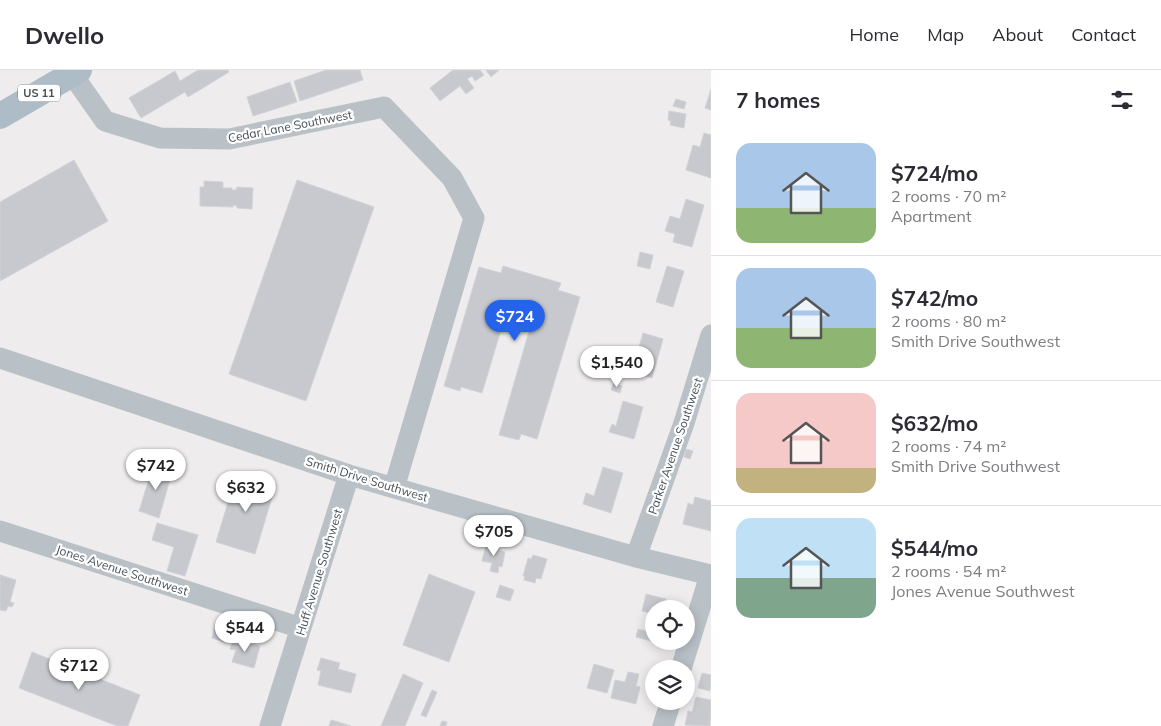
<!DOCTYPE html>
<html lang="en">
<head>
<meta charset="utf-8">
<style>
	body { margin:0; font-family:Mulish,sans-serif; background:#f2f2f3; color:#2b2b33; height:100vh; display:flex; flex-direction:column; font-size:19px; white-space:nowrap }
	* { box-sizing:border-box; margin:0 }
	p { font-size:16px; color:#7c7c81 }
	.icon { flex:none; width:28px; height:28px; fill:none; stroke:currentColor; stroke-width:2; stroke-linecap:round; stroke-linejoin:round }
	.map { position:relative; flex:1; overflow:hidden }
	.drawer { display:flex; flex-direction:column; background:#fff; width:450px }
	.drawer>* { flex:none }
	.tools { position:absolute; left:645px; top:530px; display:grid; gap:10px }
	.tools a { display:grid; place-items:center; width:50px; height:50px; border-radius:50%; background:#fff; box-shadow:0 2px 12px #0003; font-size:25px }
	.price { position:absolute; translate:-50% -42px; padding:0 11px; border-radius:18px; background:#fff; color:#222; font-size:16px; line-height:32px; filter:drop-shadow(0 1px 2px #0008) }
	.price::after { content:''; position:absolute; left:50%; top:30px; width:15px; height:11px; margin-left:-8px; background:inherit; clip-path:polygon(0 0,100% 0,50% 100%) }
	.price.current { background:#2563eb; color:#fff }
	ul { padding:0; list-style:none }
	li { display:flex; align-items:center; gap:15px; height:125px; padding:0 25px }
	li+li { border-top:1px solid #e1e1e2 }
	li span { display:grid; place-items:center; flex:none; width:140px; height:100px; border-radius:15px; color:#555 }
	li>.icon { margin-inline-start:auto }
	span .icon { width:60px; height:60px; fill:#fffc; stroke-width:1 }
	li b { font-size:21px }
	h2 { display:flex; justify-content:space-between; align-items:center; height:60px; padding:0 25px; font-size:21px }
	header { display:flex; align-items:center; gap:30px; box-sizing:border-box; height:70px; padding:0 25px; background:#fff; border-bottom:1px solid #e1e1e2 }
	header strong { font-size:24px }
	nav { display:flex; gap:28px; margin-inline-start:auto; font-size:18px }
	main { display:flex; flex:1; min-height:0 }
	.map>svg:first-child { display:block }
</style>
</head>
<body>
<header>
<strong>Dwello</strong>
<nav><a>Home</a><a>Map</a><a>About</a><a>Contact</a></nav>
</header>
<main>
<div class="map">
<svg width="711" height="656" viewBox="0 0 711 656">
	<rect width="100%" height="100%" fill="#eeecec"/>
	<!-- building -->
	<path fill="#c7c9ce" stroke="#d0d3d7" d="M 198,0 L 228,0 L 229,2 L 188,27 L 185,22 L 141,48 L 129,28 L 175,1 L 180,11 Z
		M 326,0 L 360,0 L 363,10 L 300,31 L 294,11 Z
		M 453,0 L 480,0 L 484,5 L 475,11 L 472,6 L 467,9 L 474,18 L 466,24 L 460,16 L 440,31 L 430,18 Z
		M 486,0 L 499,0 L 491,7 Z
		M 290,12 L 297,32 L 253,46 L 247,27 Z
		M 711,19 L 711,40 L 705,38 Z
		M 676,29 L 686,32 L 684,39 L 673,36 Z
		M 669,41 L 686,44 L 684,58 L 670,55 L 671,51 L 668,50 Z
		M 704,63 L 711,65 L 711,108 L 686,100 L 693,75 L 700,77 Z
		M 74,90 L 108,151 L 0,211 L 0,132 Z
		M 297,110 L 374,137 L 306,331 L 229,304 Z
		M 204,111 L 223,112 L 223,118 L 232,118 L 232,120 L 236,120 L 237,117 L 253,118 L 252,139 L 237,138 L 237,136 L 233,135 L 233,137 L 200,136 L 200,117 L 204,117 Z
		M 686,129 L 704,135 L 692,177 L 673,172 L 675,164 L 665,161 L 670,146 L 680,149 Z
		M 640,182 L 653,185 L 650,199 L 637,196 Z
		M 503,196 L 561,213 L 558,220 L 580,227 L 537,369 L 521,364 L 519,370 L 499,365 L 532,251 L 506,243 L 482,323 L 461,317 L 460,321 L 444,316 L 479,197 L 501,203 Z
		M 667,196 L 684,201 L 673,237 L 656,232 Z
		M 643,263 L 663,269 L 652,308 L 632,302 Z
		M 613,314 L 622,316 L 620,323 L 611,320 Z
		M 623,331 L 643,337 L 634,369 L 609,362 L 612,354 L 616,356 Z
		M 686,379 L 693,381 L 690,389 L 684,387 Z
		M 154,393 L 173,399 L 159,448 L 139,441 Z
		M 603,397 L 623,403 L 611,443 L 583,434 L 586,423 L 594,426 Z
		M 237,403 L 276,414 L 255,484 L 216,472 Z
		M 695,427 L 711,431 L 711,461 L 683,454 L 688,433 L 693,435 Z
		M 157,453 L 198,465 L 185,506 L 167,501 L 174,477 L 152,470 Z
		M 486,474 L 499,478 L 499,480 L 505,482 L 502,497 L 499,496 L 498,503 L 490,501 L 492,493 L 482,491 Z
		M 533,485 L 547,489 L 541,509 L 536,508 L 535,513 L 524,510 L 525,506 L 523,506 L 528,488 L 531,489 Z
		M 429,504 L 475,522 L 449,592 L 403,575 Z
		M 0,505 L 16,510 L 10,532 L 14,533 L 12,537 L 8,536 L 6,541 L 0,540 Z
		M 500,515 L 514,520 L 510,531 L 496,527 Z
		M 646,524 L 666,529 L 664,539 L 654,539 L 654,544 L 642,541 Z
		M 216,552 L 230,557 L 225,572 L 212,568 Z
		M 638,559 L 654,563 L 655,572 L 636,567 Z
		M 234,568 L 260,576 L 254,598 L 232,592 L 236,580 L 230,579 Z
		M 32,582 L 140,625 L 128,656 L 117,656 L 19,618 Z
		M 321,588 L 340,593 L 338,599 L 356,604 L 351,623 L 318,615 L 321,601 L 317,600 Z
		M 594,594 L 614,600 L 607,623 L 587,618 Z
		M 628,602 L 639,604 L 636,616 L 640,617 L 636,634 L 611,628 L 615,610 L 625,612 Z
		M 702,603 L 711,605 L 710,621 L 698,618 Z
		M 403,604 L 423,613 L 405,656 L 381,656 Z
		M 432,620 L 437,622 L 426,647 L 421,645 Z
		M 696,627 L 711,630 L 710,656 L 685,655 L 688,641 L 692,642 Z
		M 331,650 L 335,651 L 351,656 L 329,656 Z
		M 442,651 L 447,652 L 446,656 L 440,656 Z"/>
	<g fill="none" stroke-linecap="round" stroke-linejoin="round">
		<!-- minor -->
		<path stroke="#b9c1c7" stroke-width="21" d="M 72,4 L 105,51 L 160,68 L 229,69 L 384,37 L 452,108 L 474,148 L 394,418
			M 0,288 L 349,405 L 636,487 L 711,505
			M 0,461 L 301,558
			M 636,487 L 684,353 L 711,265
			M 681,599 L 710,505
			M 270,656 L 349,405
			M 663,656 L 671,631"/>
		<!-- major -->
		<path stroke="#aebcc8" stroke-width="26" d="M 0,46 L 79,0"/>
	</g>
	<g text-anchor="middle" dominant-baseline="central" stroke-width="4.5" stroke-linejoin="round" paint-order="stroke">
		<!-- shield labels -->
		<rect fill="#fff" stroke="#7e8489" stroke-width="1" x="18" y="14.5" width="42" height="17" rx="4"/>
		<g font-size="11" font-weight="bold" fill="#475057">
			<text x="39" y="23">US 11</text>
		</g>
		<!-- street labels -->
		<g font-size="12" fill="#475057" stroke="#fff">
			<text transform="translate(290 56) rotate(-11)">Cedar Lane Southwest</text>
			<text transform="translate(675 376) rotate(-71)">Parker Avenue Southwest</text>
			<text transform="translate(367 409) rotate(17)">Smith Drive Southwest</text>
			<text transform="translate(122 500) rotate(18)">Jones Avenue Southwest</text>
			<text transform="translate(319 502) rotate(-73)">Huff Avenue Southwest</text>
		</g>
	</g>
</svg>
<div class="tools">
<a><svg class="icon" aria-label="locate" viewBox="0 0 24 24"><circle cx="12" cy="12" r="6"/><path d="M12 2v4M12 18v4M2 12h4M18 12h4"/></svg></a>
<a><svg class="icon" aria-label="layers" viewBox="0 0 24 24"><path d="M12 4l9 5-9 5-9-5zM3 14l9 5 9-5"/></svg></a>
</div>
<b class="price current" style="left:515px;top:272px">$724</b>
<b class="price" style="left:617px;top:318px">$1,540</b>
<b class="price" style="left:156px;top:421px">$742</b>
<b class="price" style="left:246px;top:443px">$632</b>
<b class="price" style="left:494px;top:487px">$705</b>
<b class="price" style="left:245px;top:583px">$544</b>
<b class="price" style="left:79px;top:621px">$712</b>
</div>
<section class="drawer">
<h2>7 homes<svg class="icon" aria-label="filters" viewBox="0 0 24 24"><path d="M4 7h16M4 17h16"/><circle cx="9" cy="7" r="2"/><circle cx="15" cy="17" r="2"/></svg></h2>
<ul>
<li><span style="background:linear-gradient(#a9c7e8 65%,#8fb573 0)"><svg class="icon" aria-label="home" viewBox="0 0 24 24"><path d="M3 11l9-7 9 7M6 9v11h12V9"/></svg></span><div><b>$724/mo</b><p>2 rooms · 70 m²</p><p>Apartment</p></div></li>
<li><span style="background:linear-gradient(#a9c7e8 60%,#8fb573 0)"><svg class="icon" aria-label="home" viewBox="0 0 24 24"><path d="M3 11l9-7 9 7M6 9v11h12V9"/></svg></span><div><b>$742/mo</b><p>2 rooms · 80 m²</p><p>Smith Drive Southwest</p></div></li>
<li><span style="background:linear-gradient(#f6c9c9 75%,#c2b280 0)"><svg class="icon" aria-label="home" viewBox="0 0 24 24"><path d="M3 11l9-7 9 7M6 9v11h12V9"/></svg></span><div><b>$632/mo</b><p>2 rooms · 74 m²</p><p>Smith Drive Southwest</p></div></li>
<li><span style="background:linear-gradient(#bfe0f5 60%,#7fa58c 0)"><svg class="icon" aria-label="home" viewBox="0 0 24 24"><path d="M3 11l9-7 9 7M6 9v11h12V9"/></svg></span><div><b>$544/mo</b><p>2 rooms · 54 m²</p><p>Jones Avenue Southwest</p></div></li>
</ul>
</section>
</main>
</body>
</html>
